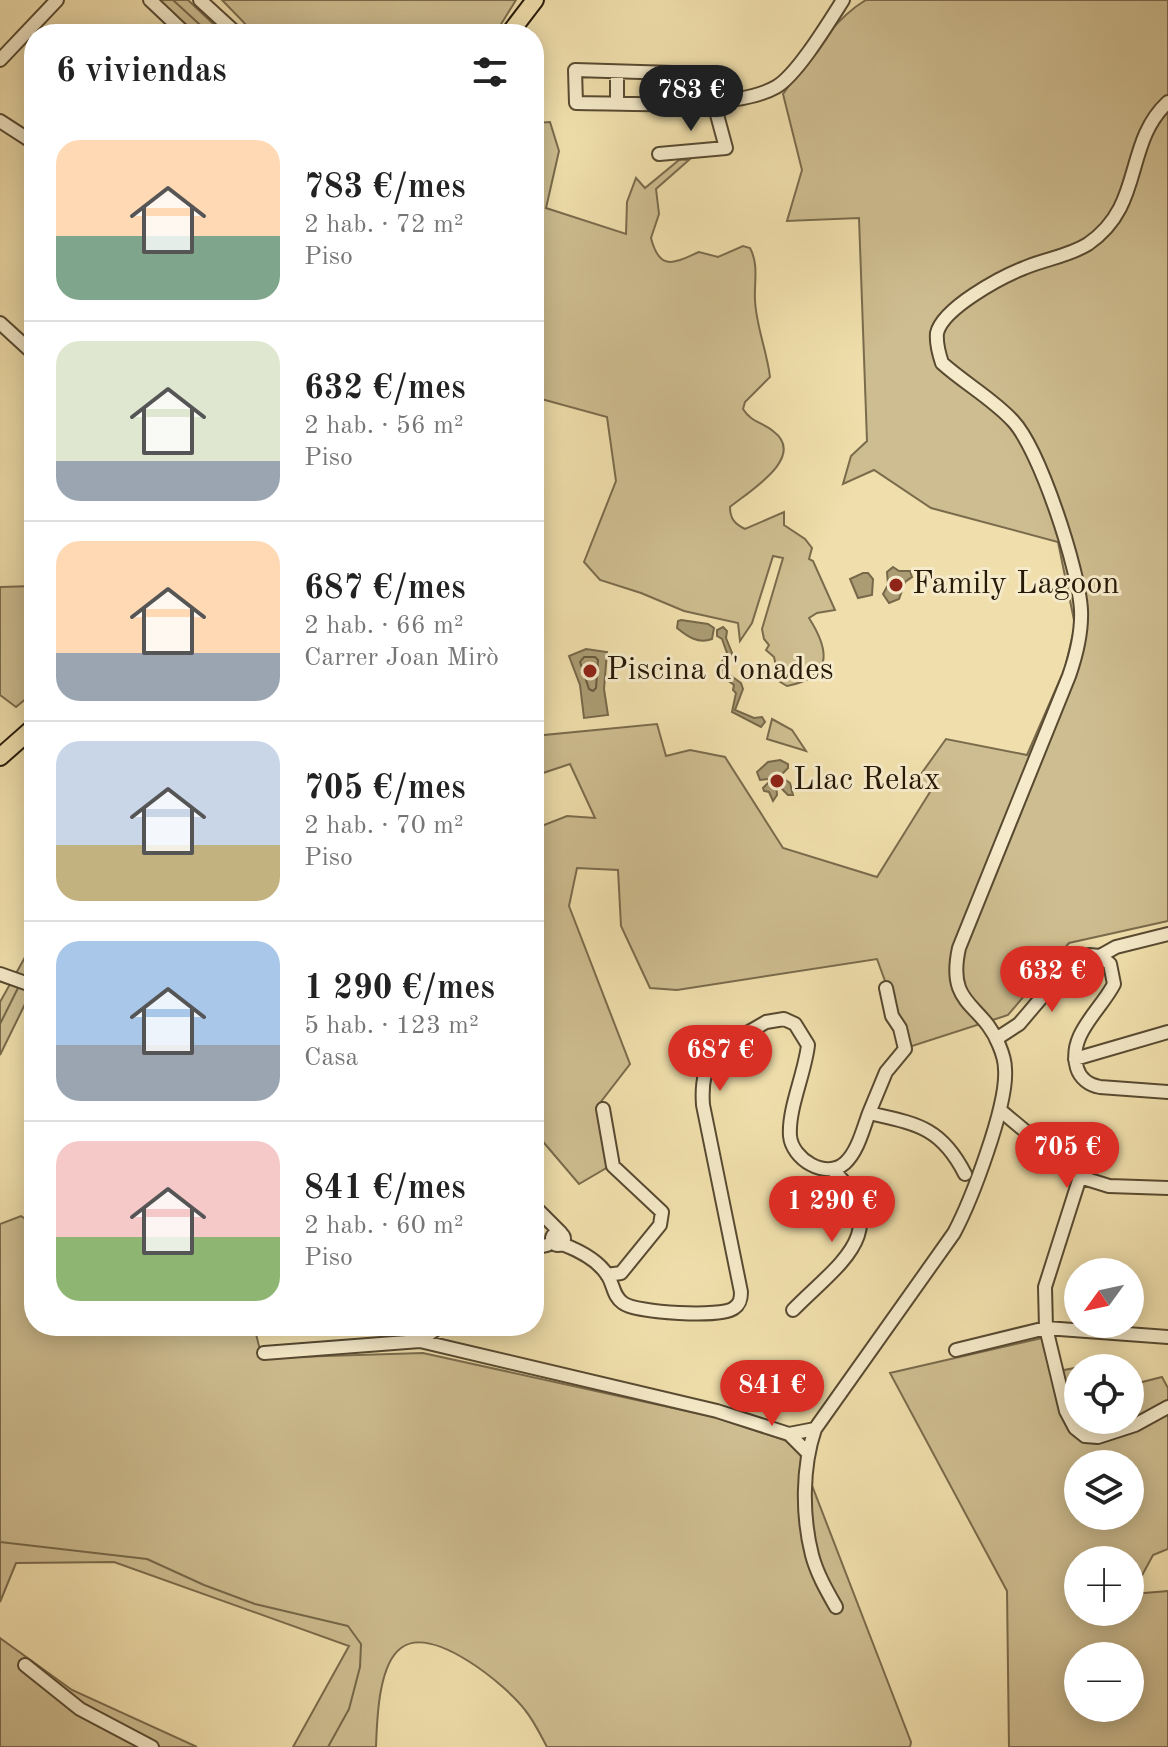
<!DOCTYPE html>
<html lang="es">
<head>
<meta charset="utf-8">
<style>
	body { margin:0; font-family:"Old Standard TT",serif; background:#f2f2f2; color:#222; height:100vh; display:flex; flex-direction:column; font-size:30px; white-space:nowrap }
	* { box-sizing:border-box; margin:0 }
	p { font-size:26px; color:#767676 }
	.icon { flex:none; width:44px; height:44px; fill:none; stroke:currentColor; stroke-width:2; stroke-linecap:round; stroke-linejoin:round }
	.map { position:relative; flex:1; overflow:hidden }
	.panel { position:absolute; left:24px; top:24px; width:520px; height:1312px; display:flex; flex-direction:column; background:#fff; border-radius:32px; box-shadow:0 4px 20px #0003 }
	.panel>* { flex:none }
	.needle { width:52px; rotate:237deg }
	.buttons { position:absolute; left:1064px; top:1258px; display:grid; gap:16px }
	.buttons a { display:grid; place-items:center; width:80px; height:80px; border-radius:50%; background:#fff; box-shadow:0 4px 20px #0003; font-size:40px }
	.price { position:absolute; translate:-50% -68px; padding:0 18px; border-radius:28px; background:#d93025; color:#fff; font-size:26px; line-height:52px; filter:drop-shadow(0 2px 4px #0008) }
	.price::after { content:''; position:absolute; left:50%; top:48px; width:24px; height:18px; margin-left:-12px; background:inherit; clip-path:polygon(0 0,100% 0,50% 100%) }
	.price.current { background:#222; color:#fff }
	ul { padding:0; list-style:none }
	li { display:flex; align-items:center; gap:24px; height:200px; padding:0 32px }
	li+li { border-top:2px solid #e0e0e0 }
	li span { display:grid; place-items:center; flex:none; width:224px; height:160px; border-radius:24px; color:#555 }
	li>.icon { margin-inline-start:auto }
	span .icon { width:96px; height:96px; fill:#fffc; stroke-width:1 }
	li b { font-size:34px }
	h2 { display:flex; justify-content:space-between; align-items:center; height:96px; padding:0 32px; font-size:34px }
	.map>svg:first-child { display:block }
</style>
</head>
<body>
<div class="map">
<svg width="1168" height="1747" viewBox="0 0 1168 1747">
	<rect width="100%" height="100%" fill="#f0dfac"/>
	<filter id="stains"><feTurbulence type="fractalNoise" baseFrequency=".0025" numOctaves="4"/><feColorMatrix values="0 0 0 0 .2 0 0 0 0 .09 0 0 0 0 .02 0 0 0 .5 -.17"/></filter>
	<radialGradient id="worn" r=".72"><stop offset=".6" stop-color="#630" stop-opacity="0"/><stop offset="1" stop-color="#630" stop-opacity=".3"/></radialGradient>
	<!-- green -->
	<path fill="#cebd90" stroke="#7a6b4c" stroke-width="2" fill-rule="evenodd" d="M 159,0 L 188,0 L 224,34 L 196,34 Z
		M 222,0 L 516,0 L 495,34 L 255,34 Z
		M 866,0 L 1168,0 L 1168,921 L 1069,943 L 1008,1015 L 909,1047 L 877,959 L 677,990 L 650,988 L 621,926 L 618,870 L 577,868 L 569,906 L 630,1064 L 600,1103 L 608,1167 L 579,1184 L 539,1137 L 534,1141 L 534,829 L 567,816 L 595,818 L 570,764 L 534,776 L 534,736 L 657,724 L 666,756 L 690,750 L 725,757 L 783,848 L 877,877 L 930,792 L 914,784 L 946,739 L 1027,755 L 1065,668 L 1075,625 L 1058,542 L 931,508 L 874,470 L 843,484 L 851,456 L 867,441 L 859,218 L 787,221 L 802,170 L 783,94 C 805,64 833,19 866,0 Z
		M 550,122 L 559,151 L 546,208 L 626,234 L 627,202 L 636,178 L 645,188 L 679,160 L 690,159 L 656,189 L 659,214 L 651,238 C 660,273 675,262 699,252 L 718,257 L 743,246 L 750,248 C 759,265 754,282 755,300 C 756,326 767,351 770,377 L 745,402 L 743,409 C 751,422 762,422 773,431 C 808,457 748,492 730,507 C 730,519 735,524 745,529 L 784,512 L 784,525 L 805,539 L 812,548 L 809,559 L 813,561 L 835,610 L 817,613 L 809,618 C 830,651 833,677 787,686 L 760,670 L 776,666 L 774,657 L 766,650 L 769,645 L 764,639 L 762,629 L 783,558 L 773,556 L 752,623 L 740,641 L 738,623 L 684,611 L 641,593 L 600,580 L 584,562 L 616,481 L 607,417 L 534,397 L 534,123 Z
		M 34,586 L 34,692 L 16,707 L 0,695 L 0,587 Z
		M 772,719 L 792,730 L 806,751 L 767,739 Z
		M 34,941 L 34,1002 L 27,1000 L 0,1055 L 0,1002 Z
		M 21,1216 L 34,1225 L 34,1326 L 254,1326 L 262,1358 L 423,1353 L 714,1417 L 796,1444 L 911,1742 L 910,1747 L 547,1747 C 540,1734 534,1721 525,1710 C 507,1686 433,1624 401,1648 C 378,1665 377,1721 376,1747 L 293,1747 L 349,1646 L 114,1562 L 16,1563 L 0,1602 L 0,1224 Z
		M 1042,1338 L 1053,1372 L 1117,1360 L 1123,1368 L 1078,1368 L 1078,1420 L 1130,1420 L 1130,1378 L 1134,1384 L 1162,1377 L 1168,1388 L 1168,1549 L 1153,1555 L 1132,1594 L 1168,1591 L 1168,1747 L 1009,1747 L 1007,1591 L 890,1373 ZM 1078,1464 L 1130,1464 L 1130,1516 L 1078,1516 ZM 1078,1560 L 1130,1560 L 1130,1612 L 1078,1612 ZM 1078,1656 L 1130,1656 L 1130,1708 L 1078,1708 Z
		M 0,1638 L 72,1690 L 197,1747 L 0,1747 Z"/>
	<!-- water -->
	<path fill="#ab9c74" stroke="#766849" stroke-width="2" d="M 893,567 L 899,571 L 910,571 L 912,577 L 905,582 L 899,599 L 889,603 L 883,594 L 888,585 L 887,572 Z
		M 863,573 L 868,573 L 873,579 L 872,595 L 858,598 L 850,579 Z
		M 681,620 L 708,624 L 714,628 L 712,639 C 698,644 688,637 677,628 L 678,621 Z
		M 723,627 L 727,631 L 726,638 L 732,653 L 723,670 L 741,683 L 743,689 L 735,710 L 754,718 L 762,717 L 765,722 L 761,727 L 732,712 L 736,693 L 733,690 L 734,685 L 719,674 L 717,670 L 727,653 L 722,639 L 717,636 L 717,630 Z
		M 586,649 L 607,652 L 604,689 L 608,715 L 584,718 L 580,685 L 569,656 Z
		M 780,760 L 788,764 L 788,768 L 780,776 L 790,783 L 793,795 L 788,795 L 776,783 L 777,795 L 773,801 L 769,792 L 764,791 L 763,788 L 770,781 L 767,779 L 760,780 L 757,772 L 768,762 Z"/>
	<g fill="none" stroke-linecap="round" stroke-linejoin="round">
		<!-- shore -->
		<path stroke="#685a3e" stroke-width="2" d="M 584,657 L 595,657 L 598,660 L 596,688 L 593,691 L 589,689 L 580,662 Z"/>
		<!-- stream -->
		<path stroke="#766849" stroke-width="2" d="M 173,0 L 210,34
			M 24,976 L 34,958
			M 0,1024 L 19,986
			M 0,1542 L 147,1559 L 204,1585 L 255,1604 L 348,1626 L 361,1644 L 360,1667 L 349,1709 L 328,1747"/>
		<!-- minor casing -->
		<g stroke="#584a31" stroke-width="16">
			<path id="minor" d="M 150,0 L 186,34
				M 200,0 L 237,34
				M 0,60 L 57,0
				M 617,72 L 617,103
				M 0,121 L 34,143
				M 659,154 L 726,148 L 706,74 L 575,70 L 576,103 C 626,103 734,111 776,87 C 797,75 829,22 843,0
				M 0,323 L 34,354
				M 1100,956 L 1116,947 L 1168,934
				M 0,974 L 34,986
				M 996,1039 L 1019,1024 L 1065,970 L 1077,961 L 1089,955 L 1100,956 L 1110,964 L 1114,984 C 1101,1010 1067,1035 1077,1068 C 1080,1078 1089,1085 1100,1087 L 1168,1092
				M 1075,1059 L 1168,1032
				M 603,1109 L 613,1166 L 662,1212 L 660,1225 L 621,1273 L 607,1275
				M 1000,1110 L 1080,1177 L 1109,1186 L 1168,1188
				M 869,1113 L 886,1072 L 905,1049 L 900,1028 L 892,1016 L 886,988
				M 1080,1177 L 1045,1287 L 1046,1328 L 1066,1411 L 1075,1428 L 1085,1436 L 1098,1437 L 1135,1425 L 1168,1407
				M 534,1206 L 561,1233
				M552 1239a6 6 0 1 1 12 0a6 6 0 1 1-12 0Z
				M 562,1244 C 578,1250 599,1261 608,1276 C 614,1286 613,1296 623,1303 C 636,1313 722,1318 734,1308 C 740,1304 741,1299 741,1292 L 703,1105 C 699,1050 725,1047 766,1022 L 784,1019 L 795,1024 L 808,1045 C 805,1073 788,1109 790,1136 C 792,1159 826,1180 845,1163 C 858,1151 863,1129 869,1113 C 917,1124 941,1127 965,1174
				M 534,1248 L 547,1245
				M 793,1310 C 838,1264 896,1231 832,1169
				M 420,1341 L 440,1326
				M 956,1350 L 1046,1328 L 1168,1337
				M 264,1353 L 420,1341 L 717,1411 L 789,1434
				M 807,1452 L 789,1434 L 815,1429
				M 836,1607 C 827,1591 817,1574 812,1555 C 802,1516 802,1467 815,1429 L 954,1233 C 971,1201 1008,1105 1005,1069 C 1005,1062 1002,1052 999,1045 C 982,1002 946,1007 959,948 L 1069,676 C 1076,656 1082,632 1081,610 C 1079,570 1040,450 1013,421 C 993,399 964,383 942,363 C 939,354 936,343 937,333 C 943,308 1001,277 1024,268 C 1045,259 1069,256 1088,244 C 1145,205 1123,144 1168,102
				M 25,1665 L 80,1709 L 152,1747"/>
		</g>
		<!-- major casing -->
		<g stroke="#261908" stroke-width="20">
			<path id="major" d="M 509,34 L 535,0
				M 0,757 L 34,727"/>
		</g>
		<!-- minor -->
		<use href="#minor" stroke="#f5eac9" stroke-width="12"/>
		<!-- major -->
		<use href="#major" stroke="#f0dfac" stroke-width="16"/>
	</g>
	<!-- markers -->
	<g fill="#8f2418" stroke="#f5eac9" stroke-width="3">
		<circle cx="896" cy="585" r="8"/>
		<circle cx="590" cy="671" r="8"/>
		<circle cx="777" cy="781" r="8"/>
	</g>
	<g text-anchor="middle" dominant-baseline="central" stroke-width="6" stroke-linejoin="round" paint-order="stroke">
		<!-- poi labels -->
		<g font-size="32" fill="#261908" stroke="#f5eac9" text-anchor="start">
			<text x="912" y="585">Family Lagoon</text>
			<text x="606" y="671">Piscina d'onades</text>
			<text x="793" y="781">Llac Relax</text>
		</g>
	</g>
	<rect width="100%" height="100%" filter="url(#stains)"/>
	<rect width="100%" height="100%" fill="url(#worn)"/>
</svg>
<div class="buttons">
<a><svg class="needle" viewBox="-14 -14 28 28"><path d="M0-13l5 13h-10z" fill="#e53935"/><path d="M0 13l5-13h-10z" fill="#767676"/></svg></a>
<a><svg class="icon" aria-label="locate" viewBox="0 0 24 24"><circle cx="12" cy="12" r="6"/><path d="M12 2v4M12 18v4M2 12h4M18 12h4"/></svg></a>
<a><svg class="icon" aria-label="layers" viewBox="0 0 24 24"><path d="M12 4l9 5-9 5-9-5zM3 14l9 5 9-5"/></svg></a>
<a>+</a>
<a>−</a>
</div>
<b class="price current" style="left:691px;top:133px">783 €</b>
<b class="price" style="left:1052px;top:1014px">632 €</b>
<b class="price" style="left:720px;top:1093px">687 €</b>
<b class="price" style="left:1067px;top:1190px">705 €</b>
<b class="price" style="left:832px;top:1244px">1 290 €</b>
<b class="price" style="left:772px;top:1428px">841 €</b>
<section class="panel">
<h2>6 viviendas<svg class="icon" aria-label="filters" viewBox="0 0 24 24"><path d="M4 7h16M4 17h16"/><circle cx="9" cy="7" r="2"/><circle cx="15" cy="17" r="2"/></svg></h2>
<ul>
<li><span style="background:linear-gradient(#ffd9b3 60%,#7fa58c 0)"><svg class="icon" aria-label="home" viewBox="0 0 24 24"><path d="M3 11l9-7 9 7M6 9v11h12V9"/></svg></span><div><b>783 €/mes</b><p>2 hab. · 72 m²</p><p>Piso</p></div></li>
<li><span style="background:linear-gradient(#dfe7d0 75%,#9aa5b1 0)"><svg class="icon" aria-label="home" viewBox="0 0 24 24"><path d="M3 11l9-7 9 7M6 9v11h12V9"/></svg></span><div><b>632 €/mes</b><p>2 hab. · 56 m²</p><p>Piso</p></div></li>
<li><span style="background:linear-gradient(#ffd9b3 70%,#9aa5b1 0)"><svg class="icon" aria-label="home" viewBox="0 0 24 24"><path d="M3 11l9-7 9 7M6 9v11h12V9"/></svg></span><div><b>687 €/mes</b><p>2 hab. · 66 m²</p><p>Carrer Joan Mirò</p></div></li>
<li><span style="background:linear-gradient(#c9d6e8 65%,#c2b280 0)"><svg class="icon" aria-label="home" viewBox="0 0 24 24"><path d="M3 11l9-7 9 7M6 9v11h12V9"/></svg></span><div><b>705 €/mes</b><p>2 hab. · 70 m²</p><p>Piso</p></div></li>
<li><span style="background:linear-gradient(#a9c7e8 65%,#9aa5b1 0)"><svg class="icon" aria-label="home" viewBox="0 0 24 24"><path d="M3 11l9-7 9 7M6 9v11h12V9"/></svg></span><div><b>1 290 €/mes</b><p>5 hab. · 123 m²</p><p>Casa</p></div></li>
<li><span style="background:linear-gradient(#f6c9c9 60%,#8fb573 0)"><svg class="icon" aria-label="home" viewBox="0 0 24 24"><path d="M3 11l9-7 9 7M6 9v11h12V9"/></svg></span><div><b>841 €/mes</b><p>2 hab. · 60 m²</p><p>Piso</p></div></li>
</ul>
</section>
</div>
</body>
</html>
